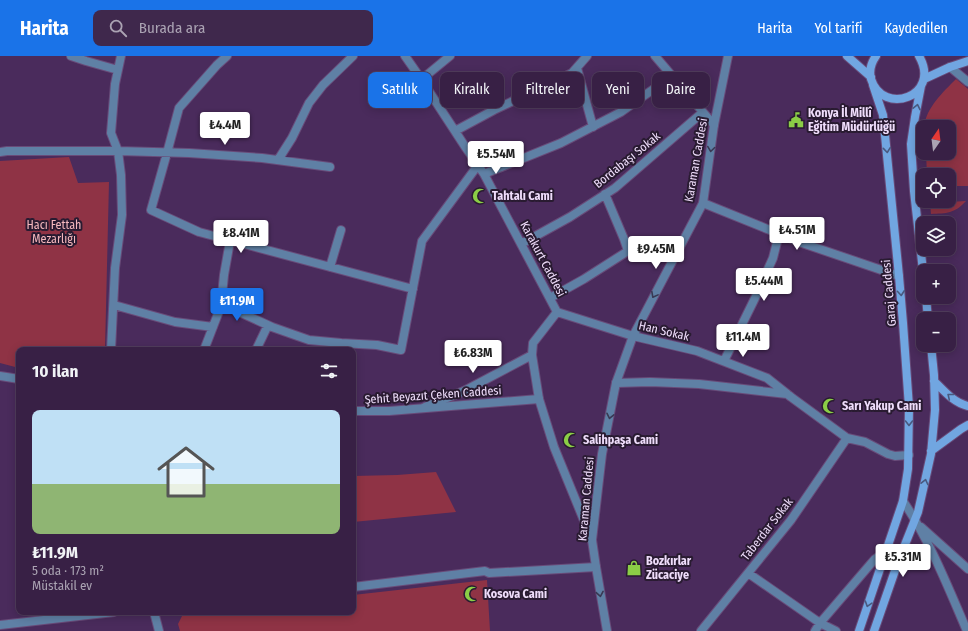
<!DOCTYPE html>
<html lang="tr">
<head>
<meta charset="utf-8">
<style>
	body { margin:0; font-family:"Fira Sans Condensed",sans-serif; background:#3f284c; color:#f1f3f6; height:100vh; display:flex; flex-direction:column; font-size:15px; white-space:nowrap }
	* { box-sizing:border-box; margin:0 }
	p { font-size:13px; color:#aba3b3 }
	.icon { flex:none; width:22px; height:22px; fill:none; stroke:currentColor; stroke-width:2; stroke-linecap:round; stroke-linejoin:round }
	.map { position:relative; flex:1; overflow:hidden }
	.sheet { position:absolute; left:16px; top:291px; width:340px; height:268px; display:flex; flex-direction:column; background:#382045; border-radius:8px; box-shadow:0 2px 10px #0003,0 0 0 1px #523e5e }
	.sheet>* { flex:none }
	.banner { position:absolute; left:368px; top:16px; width:380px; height:36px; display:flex; gap:8px }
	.needle { width:26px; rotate:14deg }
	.tools { position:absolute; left:916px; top:64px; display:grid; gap:8px }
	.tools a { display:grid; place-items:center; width:40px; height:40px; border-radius:8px; background:#382045; box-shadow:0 2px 10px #0003,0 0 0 1px #523e5e; font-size:20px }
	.price { position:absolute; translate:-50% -34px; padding:0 9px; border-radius:4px; background:#fff; color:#222; font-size:13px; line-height:26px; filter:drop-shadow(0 1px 2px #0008) }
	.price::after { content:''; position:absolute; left:50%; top:24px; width:12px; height:9px; margin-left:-6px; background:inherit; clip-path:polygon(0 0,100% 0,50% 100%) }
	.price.selected { background:#1a73e8; color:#fff }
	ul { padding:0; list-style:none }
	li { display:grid; align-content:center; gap:8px; height:212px; padding:0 16px }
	li span { display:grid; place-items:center; height:124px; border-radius:8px; color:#555 }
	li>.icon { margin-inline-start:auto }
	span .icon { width:72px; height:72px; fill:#fffc; stroke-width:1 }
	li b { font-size:17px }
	h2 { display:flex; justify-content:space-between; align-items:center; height:48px; padding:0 16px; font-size:17px }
	.tag { padding:0 14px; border-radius:8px; background:#382045; box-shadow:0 2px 10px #0003,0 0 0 1px #523e5e; font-size:14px; line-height:36px }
	.tag.selected { background:#1a73e8; color:#fff }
	header { display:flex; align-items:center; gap:24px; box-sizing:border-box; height:56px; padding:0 20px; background:#1a73e8; color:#fff }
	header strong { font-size:19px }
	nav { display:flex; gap:22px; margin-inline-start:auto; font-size:14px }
	.search { width:280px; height:36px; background:#3f284c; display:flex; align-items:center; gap:10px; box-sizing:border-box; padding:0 14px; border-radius:8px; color:#aba3b3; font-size:15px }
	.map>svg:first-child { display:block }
</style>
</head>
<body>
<header>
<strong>Harita</strong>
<div class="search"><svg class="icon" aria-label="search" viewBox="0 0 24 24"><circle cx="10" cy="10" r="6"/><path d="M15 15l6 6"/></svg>Burada ara</div>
<nav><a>Harita</a><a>Yol tarifi</a><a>Kaydedilen</a></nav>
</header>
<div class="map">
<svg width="968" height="575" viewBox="0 0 968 575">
	<rect width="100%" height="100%" fill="#4a2b5c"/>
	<!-- green -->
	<path fill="#8f3345" d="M 956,23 L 968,33 L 968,130 L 949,130 L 949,119 L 927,119 L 926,97 L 949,97 L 949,71 L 924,71 C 926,52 943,36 956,23 Z
		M 69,101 L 78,127 L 109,126 L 105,294 L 19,294 L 19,312 L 0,307 L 0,105 Z
		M 966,145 C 954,158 947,157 931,158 L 930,147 Z
		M 436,416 L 456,456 L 353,466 L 353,420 L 397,419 Z
		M 487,524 L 490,575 L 180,575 L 178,568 L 183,558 L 204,556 L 353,556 L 353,539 Z"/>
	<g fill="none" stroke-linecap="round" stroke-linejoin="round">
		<!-- minor casing -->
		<g stroke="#684b79" stroke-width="10">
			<path id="minor" d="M 71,0 L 86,5 L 118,14
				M 227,0 L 217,9 L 179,52 L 167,97 L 151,154 L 199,176 L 413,233
				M 405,0 L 419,20 L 466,92 L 484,118 L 557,256
				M 655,0 L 714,69
				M 950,11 L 968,26
				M 577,12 L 593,71
				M 422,23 L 450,0
				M 455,75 L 494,54 L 572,17 L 587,0
				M 0,96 L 7,95 L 118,95 L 189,97 L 262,102 L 330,111
				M 278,104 L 292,82 L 309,47 L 323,29 L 353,0
				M 484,118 L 561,87 L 621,56 L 672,20
				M 703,147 L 802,187 L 899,220
				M 230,185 L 224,219 L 221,250 L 235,254 L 272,271 L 309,284 L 341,287 L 341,294
				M 521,188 L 570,161 L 615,132 L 703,56
				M 330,211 L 341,174
				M 550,242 L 584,223 L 628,195 L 624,183 L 605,138
				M 114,249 L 175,266 L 213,271
				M 557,256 L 633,280 L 697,295 L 767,322 L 791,341 L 847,382 L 865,386 L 888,398 L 895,400 L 909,399
				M 557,256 L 533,287 L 532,299 L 539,343 L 554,391 L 592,484
				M 341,287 L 377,289 L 401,294 L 422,185 L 478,109
				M 111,294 L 115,212 L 122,159 L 121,119 L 118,95 L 111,77 L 115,28 L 121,0
				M 204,294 L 221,250
				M 256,294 L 268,269
				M 724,305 L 756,240 L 773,202 L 779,178
				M 616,327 L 650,326 L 699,328 L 787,338
				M 425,351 L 464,335 L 532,299
				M 748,517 L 820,567 L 836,575
				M 353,531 L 485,515 L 489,517 L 596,511
				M 154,556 L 159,575
				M 0,569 L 114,556
				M 701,575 L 791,464 L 847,382
				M 815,575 L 820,567 L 868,511 L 875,503 L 885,496"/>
		</g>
		<!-- tertiary casing -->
		<g stroke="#684b79" stroke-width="10">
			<path id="tertiary" d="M 0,320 L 19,323
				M 353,355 L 389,355 L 539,343
				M 903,445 C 930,485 948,531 967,575
				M 921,471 L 968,513
				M 607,575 L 596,511 L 592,484 L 602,398 L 616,327 L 633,280 L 703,147 L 714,69 L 728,0"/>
		</g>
		<!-- secondary casing -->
		<g stroke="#684b79" stroke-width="10">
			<path id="secondary" d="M 847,0 L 871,21
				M 876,0 C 871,7 869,15 871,23 C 883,61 942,40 919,0
				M 924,23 L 950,11 L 968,5
				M 921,30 L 915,61 L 911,88 L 914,135 L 923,215
				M 926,241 L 928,263
				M 934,325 C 944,335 954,347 968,350
				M 931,395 L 961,373 L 968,369
				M 859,575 L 903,445 L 908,413 L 909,351 L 903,267 L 899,220 L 883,59 L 873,29
				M 874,575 L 898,506 L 918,456 L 931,398 L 935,354 L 934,319 L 931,289"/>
		</g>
		<!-- minor -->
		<use href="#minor" stroke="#5f80a5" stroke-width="8"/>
		<!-- tertiary -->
		<use href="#tertiary" stroke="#5f80a5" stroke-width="8"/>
		<!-- secondary -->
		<use href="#secondary" stroke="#71a6e1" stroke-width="8"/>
	</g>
	<!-- one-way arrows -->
	<defs><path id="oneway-chevron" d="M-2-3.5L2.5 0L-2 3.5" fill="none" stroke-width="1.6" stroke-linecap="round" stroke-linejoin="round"/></defs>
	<g stroke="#495a80">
		<use href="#oneway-chevron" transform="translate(917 51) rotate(-78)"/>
		<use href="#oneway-chevron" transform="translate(887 94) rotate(84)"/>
		<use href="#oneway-chevron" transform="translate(901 237) rotate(85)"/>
		<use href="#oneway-chevron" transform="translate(950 340) rotate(-141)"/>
		<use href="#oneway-chevron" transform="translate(909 367) rotate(90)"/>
		<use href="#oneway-chevron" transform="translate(925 426) rotate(-77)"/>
		<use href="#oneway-chevron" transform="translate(868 548) rotate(108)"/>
	</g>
	<g stroke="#393954">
		<use href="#oneway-chevron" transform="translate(711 93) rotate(98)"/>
		<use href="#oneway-chevron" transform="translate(654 239) rotate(118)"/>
		<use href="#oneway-chevron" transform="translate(610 360) rotate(102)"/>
		<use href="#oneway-chevron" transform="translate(600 538) rotate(80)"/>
	</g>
	<!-- icons -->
	<defs>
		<g id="civic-bare" transform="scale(1.2)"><path d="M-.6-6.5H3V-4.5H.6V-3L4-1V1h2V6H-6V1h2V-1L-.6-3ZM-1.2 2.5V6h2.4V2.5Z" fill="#8bce46" stroke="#291b31" stroke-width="2.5" paint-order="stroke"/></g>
		<g id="mosque-bare" transform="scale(1.2)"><path d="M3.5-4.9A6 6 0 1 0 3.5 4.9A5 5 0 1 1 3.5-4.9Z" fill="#8bce46" stroke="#291b31" stroke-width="2.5" paint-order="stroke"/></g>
		<g id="shop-bare" transform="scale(1.2)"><path d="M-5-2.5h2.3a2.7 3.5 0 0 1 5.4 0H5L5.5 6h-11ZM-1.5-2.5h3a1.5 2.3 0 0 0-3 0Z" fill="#8bce46" stroke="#291b31" stroke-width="2.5" paint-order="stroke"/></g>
	</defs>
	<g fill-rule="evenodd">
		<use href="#civic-bare" x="796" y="64"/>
		<use href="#mosque-bare" x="480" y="140"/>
		<use href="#mosque-bare" x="830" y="350"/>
		<use href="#mosque-bare" x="571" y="384"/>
		<use href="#shop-bare" x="634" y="512"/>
		<use href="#mosque-bare" x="472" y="538"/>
	</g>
	<g text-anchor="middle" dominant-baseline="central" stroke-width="4" stroke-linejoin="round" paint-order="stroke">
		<!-- poi labels -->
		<g font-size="12" font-weight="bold" fill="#efddfb" stroke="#291b31" text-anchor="start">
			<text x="808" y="57">Konya İl Millî<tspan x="808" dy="14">Eğitim Müdürlüğü</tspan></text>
			<text x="492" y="140">Tahtalı Cami</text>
			<text x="842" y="350">Sarı Yakup Cami</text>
			<text x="583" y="384">Salihpaşa Cami</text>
			<text x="646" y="505">Bozkırlar<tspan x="646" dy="14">Zücaciye</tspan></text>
			<text x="484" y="538">Kosova Cami</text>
		</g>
		<!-- street labels -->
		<g font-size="12" fill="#efddfb" stroke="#291b31">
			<text transform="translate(627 104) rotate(-39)">Bordabaşı Sokak</text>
			<text transform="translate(696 104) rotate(-80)">Karaman Caddesi</text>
			<text transform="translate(543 203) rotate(62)">Karakurt Caddesi</text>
			<text transform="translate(889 237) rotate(-95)">Garaj Caddesi</text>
			<text transform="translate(664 275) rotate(13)">Han Sokak</text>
			<text transform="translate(433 339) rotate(-4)">Şehit Beyazıt Çeken Caddesi</text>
			<text transform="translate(586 443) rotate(-85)">Karaman Caddesi</text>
			<text transform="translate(767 473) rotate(-52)">Taberdar Sokak</text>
		</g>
		<!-- park labels -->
		<g font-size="12" fill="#f6b8be" stroke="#291b31">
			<text x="54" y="169">Hacı Fettah<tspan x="54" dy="14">Mezarlığı</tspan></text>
		</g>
	</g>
</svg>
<div class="tools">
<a><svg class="needle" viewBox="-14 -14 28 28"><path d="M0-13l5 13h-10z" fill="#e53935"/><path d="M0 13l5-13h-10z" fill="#aba3b3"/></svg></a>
<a><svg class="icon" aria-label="locate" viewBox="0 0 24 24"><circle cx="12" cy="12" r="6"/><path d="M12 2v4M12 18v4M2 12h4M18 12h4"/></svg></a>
<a><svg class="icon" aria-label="layers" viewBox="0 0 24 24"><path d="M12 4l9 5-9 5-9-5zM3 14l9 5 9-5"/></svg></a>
<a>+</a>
<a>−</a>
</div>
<b class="price" style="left:225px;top:90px">₺4.4M</b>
<b class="price" style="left:496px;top:119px">₺5.54M</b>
<b class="price" style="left:797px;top:195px">₺4.51M</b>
<b class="price" style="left:241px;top:198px">₺8.41M</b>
<b class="price" style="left:656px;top:214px">₺9.45M</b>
<b class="price" style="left:764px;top:246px">₺5.44M</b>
<b class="price selected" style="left:237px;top:266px">₺11.9M</b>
<b class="price" style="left:743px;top:302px">₺11.4M</b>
<b class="price" style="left:473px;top:318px">₺6.83M</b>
<b class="price" style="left:903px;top:522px">₺5.31M</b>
<div class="banner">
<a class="tag selected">Satılık</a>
<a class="tag">Kiralık</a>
<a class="tag">Filtreler</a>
<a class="tag">Yeni</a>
<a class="tag">Daire</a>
</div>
<section class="sheet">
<h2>10 ilan<svg class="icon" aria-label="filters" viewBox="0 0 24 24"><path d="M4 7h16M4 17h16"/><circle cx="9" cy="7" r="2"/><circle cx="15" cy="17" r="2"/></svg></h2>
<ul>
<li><span style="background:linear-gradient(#bfe0f5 60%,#8fb573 0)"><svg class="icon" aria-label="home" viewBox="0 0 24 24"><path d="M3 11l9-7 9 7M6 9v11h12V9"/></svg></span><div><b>₺11.9M</b><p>5 oda · 173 m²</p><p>Müstakil ev</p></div></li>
</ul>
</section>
</div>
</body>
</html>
